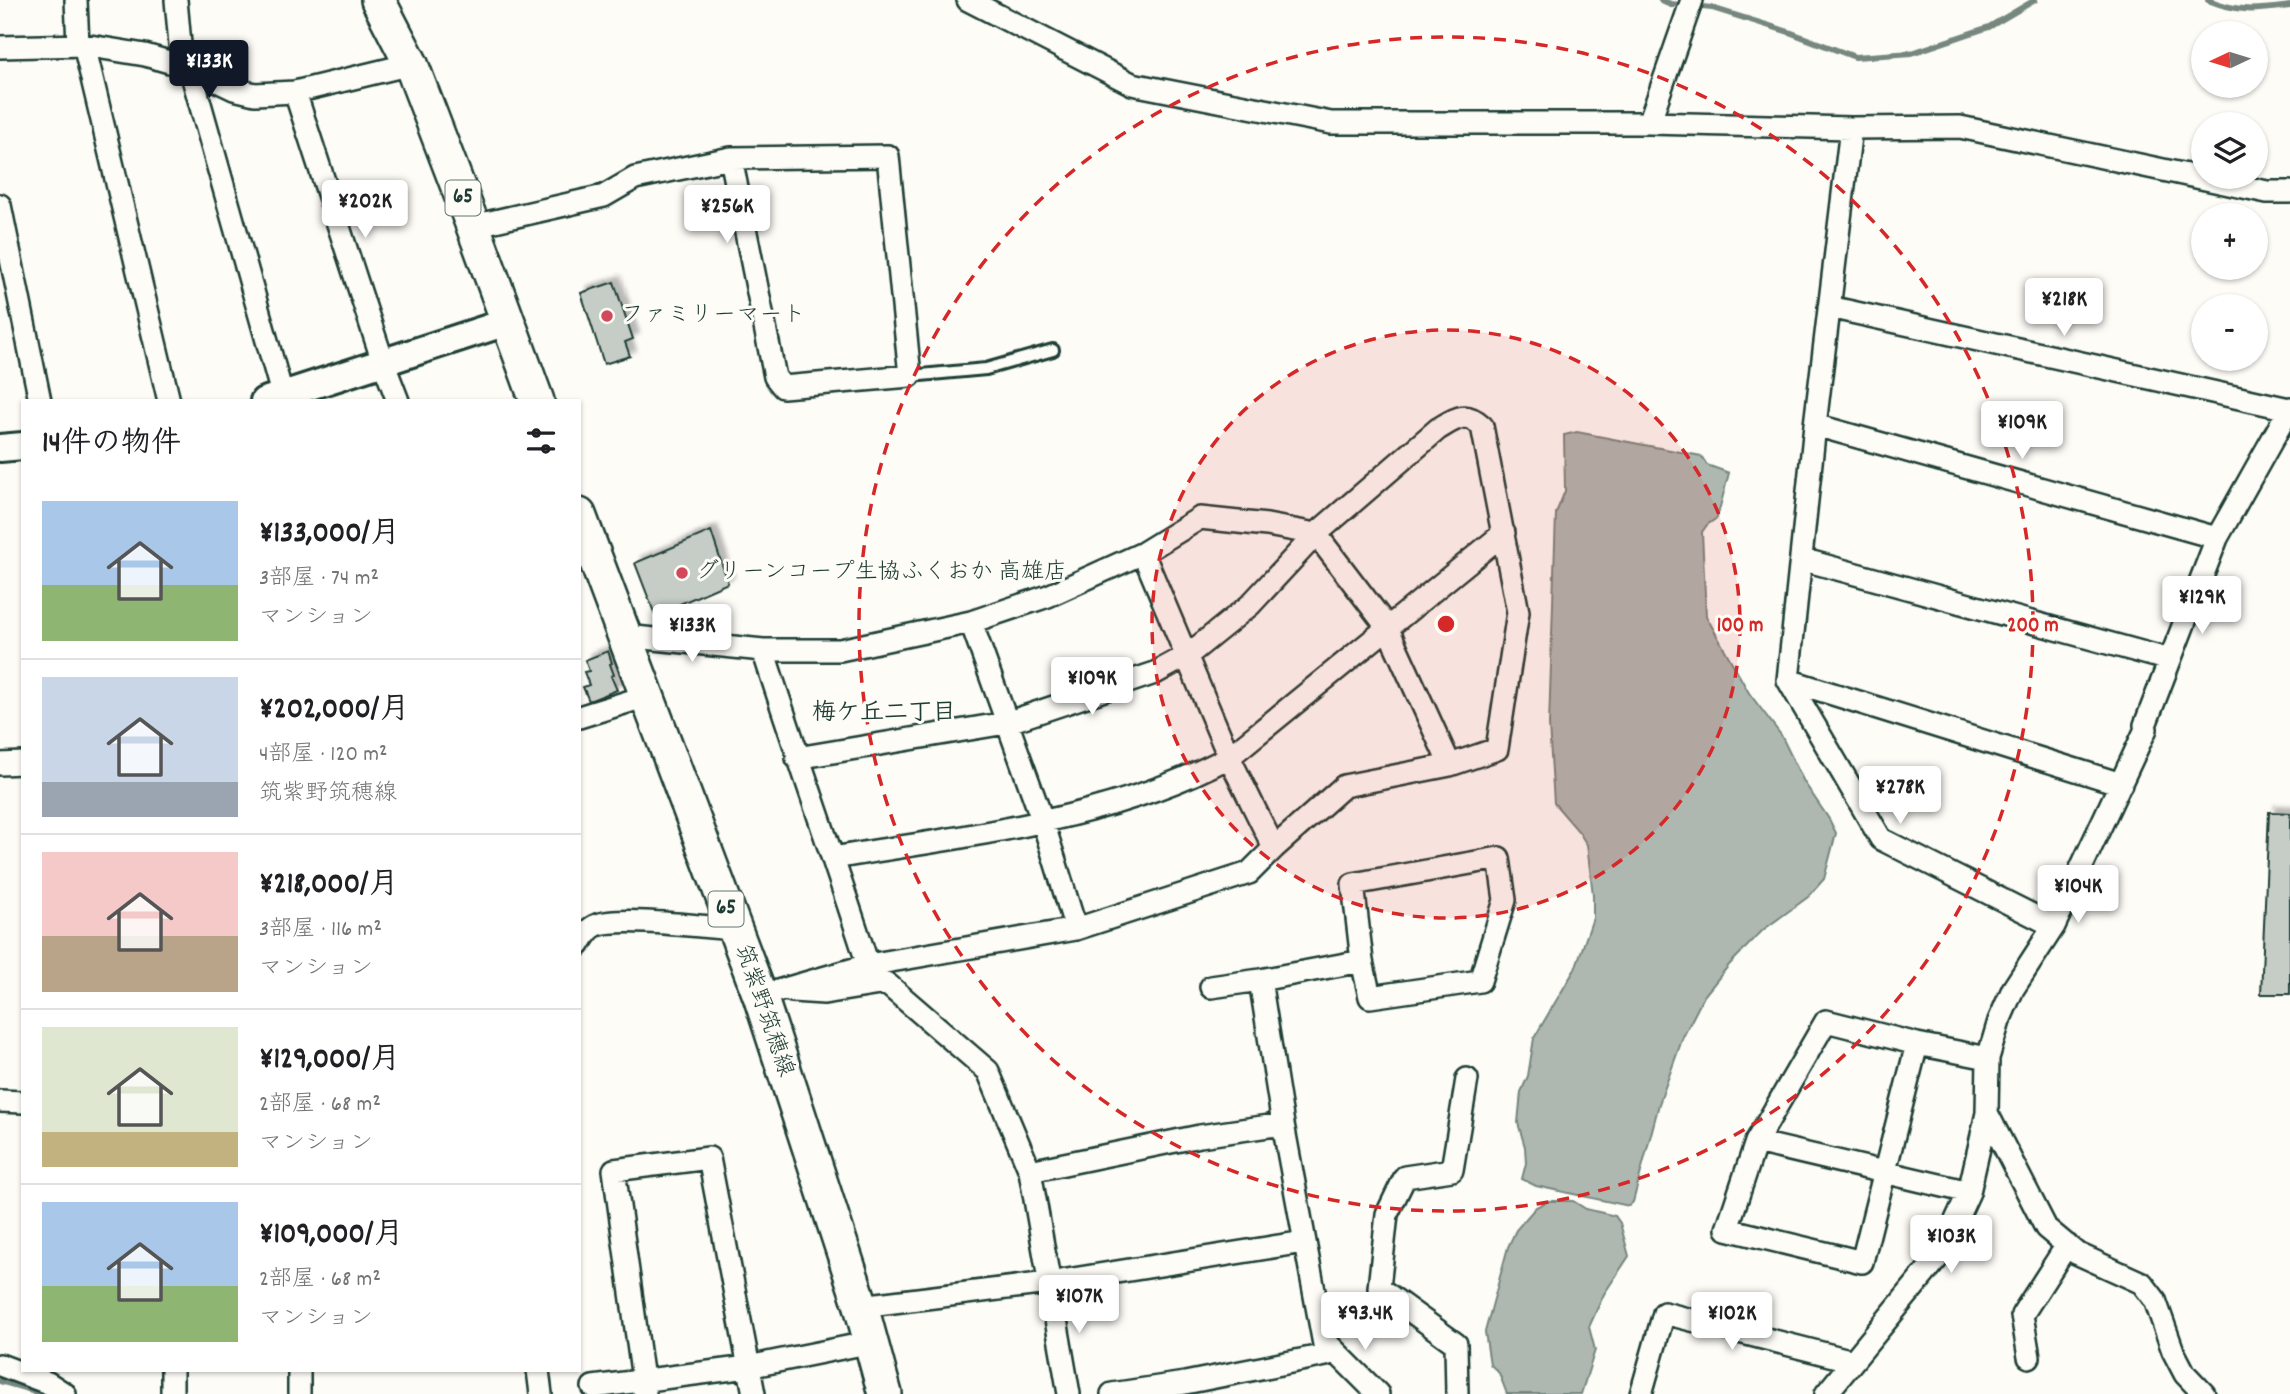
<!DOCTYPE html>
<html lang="ja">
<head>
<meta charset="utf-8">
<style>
	body { margin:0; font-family:Dekko,"Klee One",sans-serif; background:#f6f6f6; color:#202124; height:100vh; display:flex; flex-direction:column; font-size:26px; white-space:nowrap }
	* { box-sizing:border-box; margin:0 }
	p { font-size:23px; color:#757577 }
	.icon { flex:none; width:38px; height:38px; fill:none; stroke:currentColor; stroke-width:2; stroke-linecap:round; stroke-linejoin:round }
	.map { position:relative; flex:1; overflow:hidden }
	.side { position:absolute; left:21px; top:399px; width:560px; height:973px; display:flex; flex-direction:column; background:#fff; border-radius:0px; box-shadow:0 2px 5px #0004 }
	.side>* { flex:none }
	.needle { width:46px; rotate:266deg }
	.controls { position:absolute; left:2191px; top:21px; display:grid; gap:14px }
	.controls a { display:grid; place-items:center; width:77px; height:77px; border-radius:50%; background:#fff; box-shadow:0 2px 5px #0004; font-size:35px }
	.price { position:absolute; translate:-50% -60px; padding:0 16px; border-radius:7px; background:#fff; color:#222; font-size:23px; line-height:46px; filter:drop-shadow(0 2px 4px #0008) }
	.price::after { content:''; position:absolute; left:50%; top:42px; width:21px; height:16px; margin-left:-10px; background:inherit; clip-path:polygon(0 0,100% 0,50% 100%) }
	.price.selected { background:#111827; color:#fff }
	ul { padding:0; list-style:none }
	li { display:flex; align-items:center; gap:21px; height:175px; padding:0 21px }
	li+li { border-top:2px solid #e0e0e0 }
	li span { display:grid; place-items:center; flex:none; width:196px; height:140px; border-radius:0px; color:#555 }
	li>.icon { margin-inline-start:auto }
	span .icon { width:84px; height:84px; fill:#fffc; stroke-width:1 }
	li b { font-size:30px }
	h2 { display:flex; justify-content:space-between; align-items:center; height:84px; padding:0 21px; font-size:30px }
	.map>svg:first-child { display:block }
</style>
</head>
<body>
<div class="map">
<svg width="2290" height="1394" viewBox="0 0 2290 1394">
	<defs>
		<filter id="shadow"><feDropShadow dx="6" dy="-6" stdDeviation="2" flood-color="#0004"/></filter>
	</defs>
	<rect width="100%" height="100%" fill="#fdfcf7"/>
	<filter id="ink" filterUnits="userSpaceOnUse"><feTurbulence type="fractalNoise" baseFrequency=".0143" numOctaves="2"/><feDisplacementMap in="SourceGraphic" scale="14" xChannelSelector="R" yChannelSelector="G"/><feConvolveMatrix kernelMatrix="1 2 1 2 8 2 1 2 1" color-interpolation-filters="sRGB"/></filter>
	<g filter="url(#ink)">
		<!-- water -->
		<path fill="#aeb8b1" stroke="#75877f" stroke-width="2" d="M 1577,432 L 1701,456 L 1707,465 L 1729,473 L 1717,518 L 1707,525 L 1702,532 L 1706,616 L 1749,693 L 1781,735 L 1804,782 L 1829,819 L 1836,833 L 1824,879 L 1808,897 L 1763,930 L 1729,965 L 1704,996 L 1683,1037 L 1659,1104 L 1633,1202 L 1629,1206 L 1536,1186 L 1522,1179 L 1526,1163 L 1525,1147 L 1518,1123 L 1521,1092 L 1528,1076 L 1534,1038 L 1575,969 L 1593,918 L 1593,895 L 1587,845 L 1579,832 L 1554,803 L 1549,725 L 1556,513 L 1565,491 L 1564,435 Z
			M 1548,1201 L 1573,1201 L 1586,1209 L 1615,1216 L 1620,1223 L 1629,1256 L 1604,1294 L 1589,1327 L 1595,1350 L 1581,1394 L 1507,1394 L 1499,1373 L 1490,1364 L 1485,1332 L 1508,1247 L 1516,1230 L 1536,1207 Z"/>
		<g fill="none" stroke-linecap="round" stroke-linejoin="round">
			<!-- stream -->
			<path stroke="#75877f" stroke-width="6" d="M 1661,0 L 1671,4 L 1712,8 L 1789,32 L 1855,57 L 1912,53 L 1989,27 L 2035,0
				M 2208,0 C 2240,13 2257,10 2290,6
				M 0,1381 L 32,1390 L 38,1394"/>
		</g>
		<!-- building -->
		<path fill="#c6cdc7" stroke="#1f3d34" stroke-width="2" filter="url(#shadow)" d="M 614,282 L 633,339 L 625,342 L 630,356 L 604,364 L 581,293 Z
			M 711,531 L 728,583 L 655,615 L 635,563 Z
			M 608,651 L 612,663 L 610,664 L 614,675 L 611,676 L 617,690 L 589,701 L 583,687 L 589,685 L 584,672 L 589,671 L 585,660 Z
			M 2269,812 L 2290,813 L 2290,994 L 2261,994 Z"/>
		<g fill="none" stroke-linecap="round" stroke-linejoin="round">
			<!-- service casing -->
			<g stroke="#1f3d34" stroke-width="16">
				<path id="service" d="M 910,376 L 986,369 L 1053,350"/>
			</g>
			<!-- minor casing -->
			<g stroke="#1f3d34" stroke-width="26">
				<path id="minor" d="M 76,0 L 78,45
					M 176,0 L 182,66
					M 968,0 L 1132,84 L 1331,123 L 1649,123 L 1851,128 L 1960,127 L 2267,192 L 2290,192
					M 84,45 L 169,401
					M 0,47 L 84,45 L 145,55 L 190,68 L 234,89 L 255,94 L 295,92 L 411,64
					M 190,68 L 284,401
					M 295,92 L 383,362 L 398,401
					M 1649,123 L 1692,0
					M 1851,128 L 1815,425 L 1788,680 L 1881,839 L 2054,926
					M 0,205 L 40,401
					M 473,226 L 604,196 L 635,178 L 731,158 L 775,377 L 783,387 L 910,376 L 888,156 L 731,158
					M 1829,307 L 2289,409
					M 1815,425 L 2217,538
					M 1143,553 L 1229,757 L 1274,848
					M 1801,559 L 2170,660
					M 971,622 L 1043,822 L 1076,929
					M 625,636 L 763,650 L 840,650 L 971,622 L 1048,596 L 1143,553 L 1200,518 L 1267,525 L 1316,534 L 1387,627 L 1450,765
					M 763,650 C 797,756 834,859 868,965
					M 1788,680 L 2121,784
					M 579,717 L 647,696
					M 0,764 L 23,763
					M 834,858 C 967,835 1109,821 1229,757 L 1504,533
					M 1499,858 L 1505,900 L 1480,981 L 1370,997 L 1362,961 L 1353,884 Z
					M 579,945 C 584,937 588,928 597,925 C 621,916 704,927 734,929
					M 1260,980 L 1283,1124
					M 1211,987 L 1260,980 L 1362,961
					M 792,991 L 824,993 L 886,983 L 988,1071 L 1030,1171 L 1069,1394
					M 760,996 L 868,965 L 1076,929 L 1249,873 L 1274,848 L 1344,786 L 1450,765 L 1497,749 L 1518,612 L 1482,426 C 1465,410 1455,419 1438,429 L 1316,534 L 1250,605 L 1188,655 L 1155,673 L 1006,723 L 797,758
					M 1917,1044 L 1862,1262 L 1727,1229 L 1756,1142 L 1826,1021 L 1917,1044 L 1988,1058
					M 0,1101 L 23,1102
					M 1987,1113 L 2046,1228 L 2076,1253 L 2142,1283 L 2155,1300 L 2173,1351 L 2185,1374 L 2204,1394
					M 1756,1142 L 1969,1192
					M 1030,1171 L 1200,1136 L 1283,1124 L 1326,1355 L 1185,1383 L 1112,1394
					M 861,1306 L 1048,1283 L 1304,1242
					M 1323,1339 L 1378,1394
					M 2029,1357 L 2022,1315 L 2067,1245
					M 0,1365 L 48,1383 L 65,1394
					M 538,1370 L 541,1394
					M 593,1387 L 748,1367 L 872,1342
					M 172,1394 L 172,1370
					M 299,1394 L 299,1370
					M 645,1394 L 614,1170 L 709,1158 L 754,1394
					M 1457,1394 L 1456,1344 L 1379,1288 L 1387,1214 L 1405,1177 L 1452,1170 L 1467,1079
					M 1641,1394 L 1664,1313 L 1853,1361
					M 1826,1394 L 1940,1255 L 1969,1192 L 1987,1113 L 1988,1058 L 1999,1021 L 2013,989 L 2054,926 L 2146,729 L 2145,725 L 2217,538 L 2290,408"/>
			</g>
			<!-- tertiary casing -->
			<g stroke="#1f3d34" stroke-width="32">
				<path id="tertiary" d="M 264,401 L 507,322
					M 0,448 L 23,446"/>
			</g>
			<!-- primary casing -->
			<g stroke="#1f3d34" stroke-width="38">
				<path id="primary" d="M 378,0 L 411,64 L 473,226 L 537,401
					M 579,515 L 760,996 L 861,1306 L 885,1394"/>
			</g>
			<!-- service -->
			<use href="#service" stroke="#fdfcf7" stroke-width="10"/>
			<!-- minor -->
			<use href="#minor" stroke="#fdfcf7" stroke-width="21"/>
			<!-- tertiary -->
			<use href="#tertiary" stroke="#fdfcf7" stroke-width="26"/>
			<!-- primary -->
			<use href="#primary" stroke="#fdfcf7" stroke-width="33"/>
		</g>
	</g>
	<!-- distance rings -->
	<circle cx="1446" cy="624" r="294" fill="#d62828" fill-opacity=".12"/>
	<g fill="none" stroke="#d62828" stroke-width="3.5" stroke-dasharray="12 9">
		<circle cx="1446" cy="624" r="294"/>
		<circle cx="1446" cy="624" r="587"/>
	</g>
	<!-- markers -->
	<g fill="#d1495b" stroke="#fdfcf7" stroke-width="2.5">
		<circle cx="607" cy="316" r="7"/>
		<circle cx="682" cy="573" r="7"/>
	</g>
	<g text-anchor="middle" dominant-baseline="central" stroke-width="6" stroke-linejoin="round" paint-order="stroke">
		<!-- shield labels -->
		<g fill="#fdfcf7" stroke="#62766e" stroke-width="2">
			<rect x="445.5" y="180.5" width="35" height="35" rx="5"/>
			<rect x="708.5" y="891.5" width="35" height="35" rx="5"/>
		</g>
		<g font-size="21" font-weight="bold" fill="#1f3d34">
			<text x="463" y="198">65</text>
			<text x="726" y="909">65</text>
		</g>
		<!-- poi labels -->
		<g font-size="23" fill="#1f3d34" stroke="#fdfcf7" text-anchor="start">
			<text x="621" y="316">ファミリーマート</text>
			<text x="696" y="573">グリーンコープ生協ふくおか 高雄店</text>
		</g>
		<!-- street labels -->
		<g font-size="23" fill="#1f3d34" stroke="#fdfcf7">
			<text transform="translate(763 1011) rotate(71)">筑紫野筑穂線</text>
		</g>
		<!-- neighbourhood labels -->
		<g font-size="24" font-weight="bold" fill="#1f3d34" stroke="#fdfcf7">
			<text x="884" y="714">梅ケ丘二丁目</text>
		</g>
	</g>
	<circle cx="1446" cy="624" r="10" fill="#d62828" stroke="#fdfcf7" stroke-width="3.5"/>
	<g font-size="21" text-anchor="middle" font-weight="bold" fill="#d62828" stroke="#fdfcf7" stroke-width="6" stroke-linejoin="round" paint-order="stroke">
		<text x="1740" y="631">100 m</text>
		<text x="2033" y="631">200 m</text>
	</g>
</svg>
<div class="controls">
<a><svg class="needle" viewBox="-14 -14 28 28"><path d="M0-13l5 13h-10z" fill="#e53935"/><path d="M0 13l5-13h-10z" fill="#757577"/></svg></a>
<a><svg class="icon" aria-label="layers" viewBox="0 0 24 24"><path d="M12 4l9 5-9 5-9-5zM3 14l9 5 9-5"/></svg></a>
<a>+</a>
<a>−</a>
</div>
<b class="price selected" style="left:209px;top:100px">¥133K</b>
<b class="price" style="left:365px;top:240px">¥202K</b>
<b class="price" style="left:727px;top:245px">¥256K</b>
<b class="price" style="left:2064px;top:338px">¥218K</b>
<b class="price" style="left:2022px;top:461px">¥109K</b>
<b class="price" style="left:2202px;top:636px">¥129K</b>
<b class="price" style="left:692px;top:664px">¥133K</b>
<b class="price" style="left:1092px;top:717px">¥109K</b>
<b class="price" style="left:1900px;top:826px">¥278K</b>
<b class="price" style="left:2078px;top:925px">¥104K</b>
<b class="price" style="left:1951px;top:1275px">¥103K</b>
<b class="price" style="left:1079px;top:1335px">¥107K</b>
<b class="price" style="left:1365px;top:1352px">¥93.4K</b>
<b class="price" style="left:1732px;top:1352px">¥102K</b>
<section class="side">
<h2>14件の物件<svg class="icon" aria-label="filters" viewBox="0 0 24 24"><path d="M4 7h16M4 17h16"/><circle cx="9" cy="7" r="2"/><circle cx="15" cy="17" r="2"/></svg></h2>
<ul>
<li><span style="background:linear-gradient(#a9c7e8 60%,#8fb573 0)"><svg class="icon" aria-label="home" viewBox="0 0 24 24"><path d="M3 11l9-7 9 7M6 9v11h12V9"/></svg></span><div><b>¥133,000/月</b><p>3部屋 · 74 m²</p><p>マンション</p></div></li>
<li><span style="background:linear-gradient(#c9d6e8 75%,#9aa5b1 0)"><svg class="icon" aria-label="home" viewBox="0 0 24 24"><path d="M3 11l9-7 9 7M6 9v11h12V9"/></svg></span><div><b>¥202,000/月</b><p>4部屋 · 120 m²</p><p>筑紫野筑穂線</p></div></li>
<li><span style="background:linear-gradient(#f6c9c9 60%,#b9a48a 0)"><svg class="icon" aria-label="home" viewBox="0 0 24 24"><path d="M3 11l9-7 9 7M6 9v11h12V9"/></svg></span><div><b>¥218,000/月</b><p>3部屋 · 116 m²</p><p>マンション</p></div></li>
<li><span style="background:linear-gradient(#dfe7d0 75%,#c2b280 0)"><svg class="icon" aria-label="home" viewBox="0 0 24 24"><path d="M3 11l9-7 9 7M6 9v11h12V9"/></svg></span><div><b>¥129,000/月</b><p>2部屋 · 68 m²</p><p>マンション</p></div></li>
<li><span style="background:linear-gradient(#a9c7e8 60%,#8fb573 0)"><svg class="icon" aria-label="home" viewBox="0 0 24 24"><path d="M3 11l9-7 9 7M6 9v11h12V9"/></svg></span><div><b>¥109,000/月</b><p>2部屋 · 68 m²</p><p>マンション</p></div></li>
</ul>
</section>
</div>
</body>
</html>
